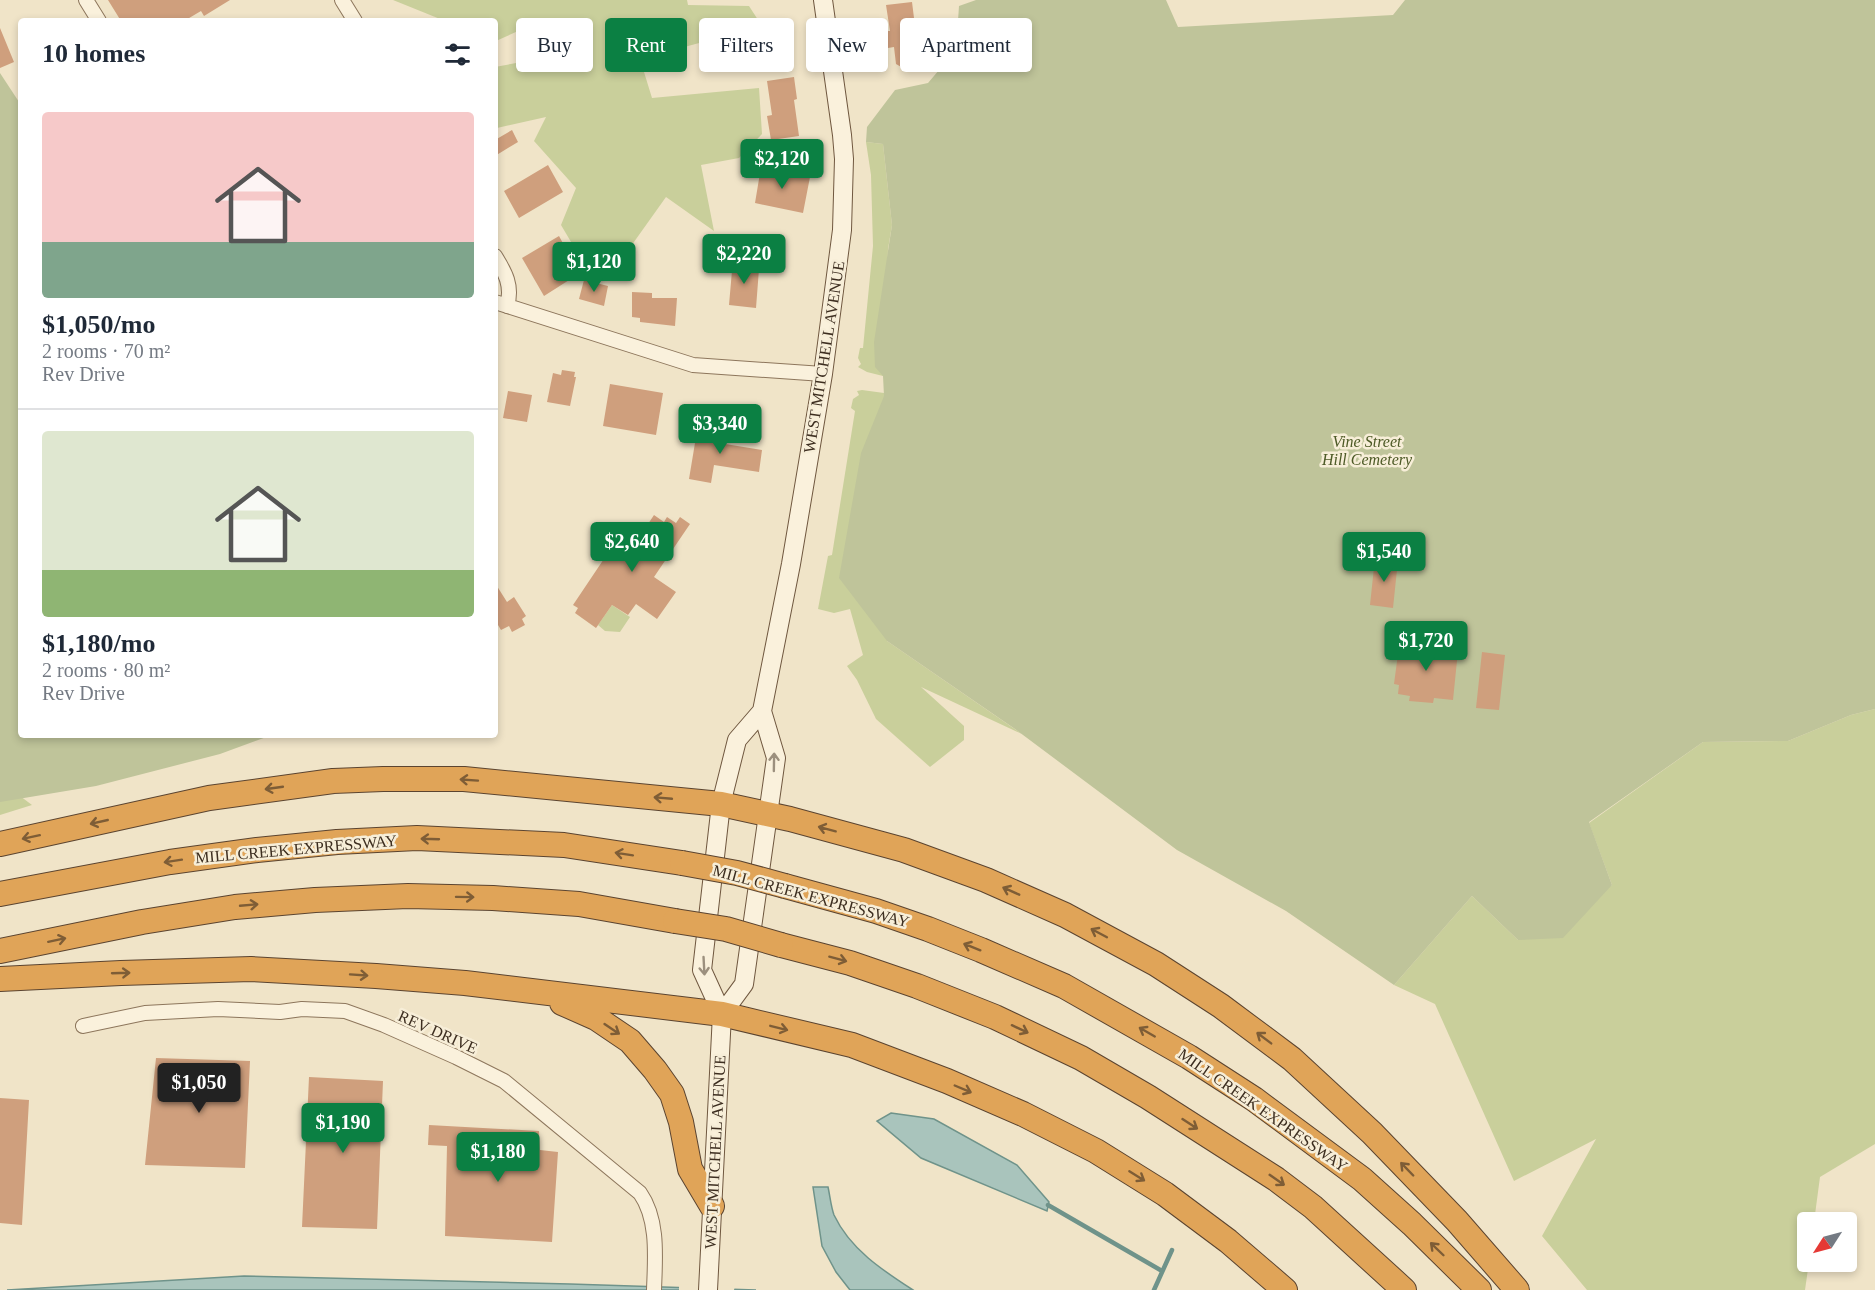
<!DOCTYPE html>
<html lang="en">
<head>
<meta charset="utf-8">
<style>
	body { margin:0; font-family:Georgia,serif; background:#f2f2f3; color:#1f2937; height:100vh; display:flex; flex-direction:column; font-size:22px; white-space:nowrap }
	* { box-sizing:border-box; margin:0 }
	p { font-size:20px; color:#747a83 }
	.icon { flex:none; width:33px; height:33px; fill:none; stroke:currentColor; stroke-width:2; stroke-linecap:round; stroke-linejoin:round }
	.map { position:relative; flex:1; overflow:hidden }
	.drawer { position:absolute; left:18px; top:18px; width:480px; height:720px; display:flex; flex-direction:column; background:#fff; border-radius:6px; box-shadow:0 3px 9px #0003 }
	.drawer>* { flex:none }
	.banner { position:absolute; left:516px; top:18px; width:570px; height:54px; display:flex; gap:12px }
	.needle { width:39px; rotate:234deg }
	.tools { position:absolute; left:1797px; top:1212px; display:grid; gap:12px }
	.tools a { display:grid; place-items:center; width:60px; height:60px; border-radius:6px; background:#fff; box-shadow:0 3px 9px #0003; font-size:30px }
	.price { position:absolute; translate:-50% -51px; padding:0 14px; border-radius:6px; background:#0b8043; color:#fff; font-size:20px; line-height:39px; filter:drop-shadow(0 2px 3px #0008) }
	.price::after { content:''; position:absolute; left:50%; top:36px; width:18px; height:14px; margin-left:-9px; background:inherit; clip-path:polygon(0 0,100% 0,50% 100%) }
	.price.selected { background:#222; color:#fff }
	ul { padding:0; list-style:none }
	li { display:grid; align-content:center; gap:12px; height:318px; padding:0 24px }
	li+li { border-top:2px solid #e0e1e3 }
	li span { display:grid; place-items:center; height:186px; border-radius:6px; color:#555 }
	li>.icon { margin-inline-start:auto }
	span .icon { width:108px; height:108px; fill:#fffc; stroke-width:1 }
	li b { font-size:26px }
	h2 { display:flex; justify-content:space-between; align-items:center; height:72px; padding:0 24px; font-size:26px }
	.pill { padding:0 21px; border-radius:6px; background:#fff; box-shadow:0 3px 9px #0003; font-size:21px; line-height:54px }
	.pill.selected { background:#0b8043; color:#fff }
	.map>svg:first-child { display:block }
</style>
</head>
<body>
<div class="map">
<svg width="1875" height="1290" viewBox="0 0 1875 1290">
	<rect width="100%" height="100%" fill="#f0e4c8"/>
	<!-- green -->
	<path fill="#c9cf9b" d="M 393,0 L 687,0 L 688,5 L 749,6 L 762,26 L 640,59 L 652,98 L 759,88 L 762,134 L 739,158 L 701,165 L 714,231 L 666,197 L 619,263 L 590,274 L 561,225 L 576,188 L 534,141 L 546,117 L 497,128 L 495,115 L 495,67 L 548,57 L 545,19 L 496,41 L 495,21 L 445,21 Z
		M 866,142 L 883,144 L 892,225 L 888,249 L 883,376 L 867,372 L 858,367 L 861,364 L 858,358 L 860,348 L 863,348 L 873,246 L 871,175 Z
		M 862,390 L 884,393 L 887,641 L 1022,734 L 921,687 L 964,726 L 964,740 L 930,767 L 876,719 L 857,680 L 847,666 L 863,655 L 850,609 L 834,613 L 818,609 L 828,556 L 832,555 L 855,411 L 851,408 L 853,399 L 859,395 L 857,391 Z
		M 612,605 L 630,617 L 620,632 L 605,631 L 598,625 Z
		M 1875,709 L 1875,1144 L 1820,1177 L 1814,1222 L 1808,1222 L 1808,1262 L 1809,1262 L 1805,1290 L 1587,1290 L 1542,1236 L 1596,1139 L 1514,1181 L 1435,1004 L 1394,985 L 1472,896 L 1518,940 L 1612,885 L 1589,823 L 1703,742 L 1788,741 L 1851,715 Z
		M 0,781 L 32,805 L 0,815 Z"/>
	<!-- cemetery -->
	<path fill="#bfc49a" d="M 976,0 L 1166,0 L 1178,27 L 1393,15 L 1405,0 L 1875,0 L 1875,709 L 1851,715 L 1788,741 L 1703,742 L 1589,822 L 1612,885 L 1563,938 L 1518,940 L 1472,896 L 1394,985 L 1286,911 L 1177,850 L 1015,729 L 887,641 L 839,578 L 861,453 L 884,396 L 883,376 L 875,367 L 874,342 L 892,225 L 883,144 L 866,142 L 867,127 L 895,90 L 928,83 L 956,50 L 959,6 Z
		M 0,73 L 21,105 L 21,735 L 272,735 L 220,754 L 96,786 L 0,802 Z"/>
	<!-- water -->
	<path fill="#a9c4bc" stroke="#6f938a" stroke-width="1.5" d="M 891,1113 L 934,1119 L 1017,1165 L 1049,1202 L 1047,1211 L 921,1158 L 877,1121 Z
		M 813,1187 L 828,1187 C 830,1196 831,1207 834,1215 C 850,1249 882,1270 913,1290 L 850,1290 L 836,1272 L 822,1246 Z
		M 244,1276 L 570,1284 L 756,1290 L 7,1290 Z"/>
	<!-- pier -->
	<path fill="#f0e4c8" d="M 679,1284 L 735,1286 L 734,1290 L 679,1290 Z"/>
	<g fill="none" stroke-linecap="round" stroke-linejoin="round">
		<!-- stream -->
		<path stroke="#6f938a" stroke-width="4.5" d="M 1048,1205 L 1162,1271
			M 1154,1290 L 1172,1250"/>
	</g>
	<!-- building -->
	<path fill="#cf9f7d" d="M 108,0 L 230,0 L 204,16 L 201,11 L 184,21 L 121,21 Z
		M 912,2 L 915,26 L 917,26 L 919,39 L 915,40 L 919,62 L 915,66 L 903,68 L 896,64 L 894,47 L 888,48 L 886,31 L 890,31 L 886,5 Z
		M 0,28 L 14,62 L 0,68 Z
		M 540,30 L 551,49 L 535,58 L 524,40 Z
		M 794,77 L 797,99 L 794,100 L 799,136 L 771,140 L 767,116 L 772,115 L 767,81 Z
		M 512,130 L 518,142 L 495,156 L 495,140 Z
		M 548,165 L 563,192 L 519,218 L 504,191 Z
		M 761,167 L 810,177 L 803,213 L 755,203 Z
		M 559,236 L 565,247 L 561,249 L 577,275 L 544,296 L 522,258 Z
		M 733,259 L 746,260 L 746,267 L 759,269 L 756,308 L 729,305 Z
		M 584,280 L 608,286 L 604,306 L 579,299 Z
		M 632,292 L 652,293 L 652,298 L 677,298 L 675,326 L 640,322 L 640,318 L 632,317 Z
		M 562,370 L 575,372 L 574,377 L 576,377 L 570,406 L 547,402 L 553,373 L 561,375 Z
		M 610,384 L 663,393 L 656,435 L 603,426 Z
		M 508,391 L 532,395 L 527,422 L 503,418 Z
		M 698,425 L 722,427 L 719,443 L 762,450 L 759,472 L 714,465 L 711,483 L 689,479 Z
		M 654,515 L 664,522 L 667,517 L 676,523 L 680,517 L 690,524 L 654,577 L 676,592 L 657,619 L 636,604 L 628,615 L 612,605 L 596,628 L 575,613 L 578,608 L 573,605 L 626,526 L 640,536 Z
		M 1375,558 L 1398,560 L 1393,608 L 1370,605 Z
		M 495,583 L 507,602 L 514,597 L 526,616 L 522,619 L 525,625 L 512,632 L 509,626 L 501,630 L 495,620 Z
		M 1415,640 L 1441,643 L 1441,649 L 1458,651 L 1453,700 L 1434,698 L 1433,703 L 1409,701 L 1410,696 L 1398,694 L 1399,685 L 1394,684 L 1398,654 L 1403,654 L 1404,645 L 1415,646 Z
		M 1482,652 L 1505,655 L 1499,710 L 1476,708 Z
		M 156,1058 L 250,1061 L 245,1168 L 145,1165 Z
		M 309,1077 L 383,1081 L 377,1229 L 302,1227 Z
		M 0,1098 L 29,1100 L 22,1225 L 0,1223 Z
		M 429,1125 L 539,1131 L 540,1150 L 558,1152 L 552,1242 L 445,1236 L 447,1146 L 428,1145 Z"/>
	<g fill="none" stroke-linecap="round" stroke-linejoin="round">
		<!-- street casing -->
		<g stroke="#8d765c" stroke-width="16">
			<path id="street" d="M 86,0 L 99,21
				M 342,0 L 355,21
				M 495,256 C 505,272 513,286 507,306
				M 495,302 L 693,365 L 823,374
				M 83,1026 L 145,1013 L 218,1009 L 280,1012 L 302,1009 L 345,1011 L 384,1025 L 456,1057 L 504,1081 L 640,1193 C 659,1220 655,1259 654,1290"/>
		</g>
		<!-- secondary casing -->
		<g stroke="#6f573f" stroke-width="20">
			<path id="secondary" d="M 722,1014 L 744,984 L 776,758 L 762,711 L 791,564 L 823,374 L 842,230 L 844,159 L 842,135 L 823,0
				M 708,1290 L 722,1014 L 702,970 L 721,804 L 737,740 L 762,711"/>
		</g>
		<!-- highway casing -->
		<g stroke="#5b4430" stroke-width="26">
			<path id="highway" d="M 0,844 L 209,798 L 333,781 L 383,779 L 464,779 L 721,804 L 790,819 L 904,850 L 986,880 L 1065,915 L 1156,964 L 1221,1006 L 1292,1059 L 1372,1133 L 1457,1221 L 1517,1290
				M 785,886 L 876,911 L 928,929 L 981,950 L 1064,986 L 1189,1057 L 1254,1099 L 1362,1179 L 1412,1224 L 1479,1290
				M 0,894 L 170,862 L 257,850 L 337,842 L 417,838 L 564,845 L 682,863
				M 781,945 L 850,963 L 917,986 L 995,1017 L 1081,1058 L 1148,1097 L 1276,1179 L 1313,1207 L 1404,1290
				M 0,951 L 142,922 L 235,907 L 315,900 L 408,896 L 493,898 L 579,904 L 675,921
				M 0,979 L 121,973 L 251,969 L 376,976 L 465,983 L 722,1014 L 852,1045 L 947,1081 L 1023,1114 L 1096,1151 L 1165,1194 L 1228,1241 L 1285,1290
				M 562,1003 L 596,1018 L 630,1041 L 655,1070 L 672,1094 L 681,1122 L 690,1169 L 712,1206"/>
		</g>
		<!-- street -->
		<use href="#street" stroke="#faf1dc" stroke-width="14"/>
		<!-- secondary -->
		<use href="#secondary" stroke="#faf1dc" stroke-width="18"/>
		<!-- highway -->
		<use href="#highway" stroke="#e0a458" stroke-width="24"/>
		<!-- highway-bridge casing -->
		<g stroke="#5b4430" stroke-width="26" stroke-linecap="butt">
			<path id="highway-bridge" d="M 682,863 L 737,873 L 785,886
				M 675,921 L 726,929 L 781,945"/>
		</g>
		<!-- highway-bridge -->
		<use href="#highway-bridge" stroke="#e0a458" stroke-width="24"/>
	</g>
	<!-- one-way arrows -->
	<defs><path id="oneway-shaft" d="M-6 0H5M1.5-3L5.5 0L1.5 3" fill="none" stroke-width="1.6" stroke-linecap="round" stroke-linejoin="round" transform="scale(1.5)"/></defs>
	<g stroke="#9c907e">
		<use href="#oneway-shaft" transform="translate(774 762) rotate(-89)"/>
		<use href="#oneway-shaft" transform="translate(704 966) rotate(87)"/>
	</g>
	<g stroke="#7e5d36">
		<use href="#oneway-shaft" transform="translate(469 780) rotate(-176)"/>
		<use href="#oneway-shaft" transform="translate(274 788) rotate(172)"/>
		<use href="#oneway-shaft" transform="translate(663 798) rotate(-175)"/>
		<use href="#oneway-shaft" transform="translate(99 822) rotate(167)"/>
		<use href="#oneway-shaft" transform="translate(827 829) rotate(-165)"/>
		<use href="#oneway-shaft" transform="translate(31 837) rotate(168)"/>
		<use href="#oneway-shaft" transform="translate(430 839) rotate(-178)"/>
		<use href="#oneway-shaft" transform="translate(624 854) rotate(-171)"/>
		<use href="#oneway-shaft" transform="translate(173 861) rotate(171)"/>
		<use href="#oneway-shaft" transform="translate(1011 891) rotate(-156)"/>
		<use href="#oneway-shaft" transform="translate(465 897) rotate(1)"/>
		<use href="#oneway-shaft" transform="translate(249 905) rotate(-5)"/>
		<use href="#oneway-shaft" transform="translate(1099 933) rotate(-152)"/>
		<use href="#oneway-shaft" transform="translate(57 940) rotate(-12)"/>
		<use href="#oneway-shaft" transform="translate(972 947) rotate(-158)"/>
		<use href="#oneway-shaft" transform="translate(838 959) rotate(15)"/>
		<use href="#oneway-shaft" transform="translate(121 973) rotate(-2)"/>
		<use href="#oneway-shaft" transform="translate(359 975) rotate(4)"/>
		<use href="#oneway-shaft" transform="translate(779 1028) rotate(14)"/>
		<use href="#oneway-shaft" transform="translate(612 1029) rotate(34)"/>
		<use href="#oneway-shaft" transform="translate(1020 1029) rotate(25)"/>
		<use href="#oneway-shaft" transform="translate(1147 1032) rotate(-150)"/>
		<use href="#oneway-shaft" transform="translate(1264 1038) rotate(-143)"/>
		<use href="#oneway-shaft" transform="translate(963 1089) rotate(23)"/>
		<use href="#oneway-shaft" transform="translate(1190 1124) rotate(33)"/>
		<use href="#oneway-shaft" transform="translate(1407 1169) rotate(-134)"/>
		<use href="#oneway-shaft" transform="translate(1137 1176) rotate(32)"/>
		<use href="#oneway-shaft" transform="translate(1277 1180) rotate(35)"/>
		<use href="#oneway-shaft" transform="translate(1437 1249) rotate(-136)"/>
	</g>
	<g text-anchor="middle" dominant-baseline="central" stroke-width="5" stroke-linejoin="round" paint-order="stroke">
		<!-- street labels -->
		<g font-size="16" fill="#3d2e20" stroke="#f7eed8">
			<text transform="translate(824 357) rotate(-81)">WEST MITCHELL AVENUE</text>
			<text transform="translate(296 849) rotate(-5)">MILL CREEK EXPRESSWAY</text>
			<text transform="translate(811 896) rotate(15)">MILL CREEK EXPRESSWAY</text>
			<text transform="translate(438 1032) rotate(24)">REV DRIVE</text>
			<text transform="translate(1263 1110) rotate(35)">MILL CREEK EXPRESSWAY</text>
			<text transform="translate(715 1152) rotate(-87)">WEST MITCHELL AVENUE</text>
		</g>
		<!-- park labels -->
		<g font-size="16" font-style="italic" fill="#4d5a26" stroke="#f7eed8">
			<text x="1367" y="441">Vine Street<tspan x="1367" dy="18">Hill Cemetery</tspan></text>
		</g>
	</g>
</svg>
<div class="tools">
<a><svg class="needle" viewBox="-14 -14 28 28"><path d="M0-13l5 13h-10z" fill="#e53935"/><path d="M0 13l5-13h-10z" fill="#747a83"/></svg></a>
</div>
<b class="price" style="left:782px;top:190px">$2,120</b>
<b class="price" style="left:744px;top:285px">$2,220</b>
<b class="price" style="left:594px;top:293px">$1,120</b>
<b class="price" style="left:720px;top:455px">$3,340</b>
<b class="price" style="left:632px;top:573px">$2,640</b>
<b class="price" style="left:1384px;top:583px">$1,540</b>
<b class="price" style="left:1426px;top:672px">$1,720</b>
<b class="price selected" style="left:199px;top:1114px">$1,050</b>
<b class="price" style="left:343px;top:1154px">$1,190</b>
<b class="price" style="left:498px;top:1183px">$1,180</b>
<div class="banner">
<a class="pill">Buy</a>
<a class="pill selected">Rent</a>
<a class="pill">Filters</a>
<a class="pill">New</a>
<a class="pill">Apartment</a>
</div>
<section class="drawer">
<h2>10 homes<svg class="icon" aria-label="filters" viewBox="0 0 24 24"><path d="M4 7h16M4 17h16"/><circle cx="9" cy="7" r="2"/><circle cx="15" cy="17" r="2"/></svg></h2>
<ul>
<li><span style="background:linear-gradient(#f6c9c9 70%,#7fa58c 0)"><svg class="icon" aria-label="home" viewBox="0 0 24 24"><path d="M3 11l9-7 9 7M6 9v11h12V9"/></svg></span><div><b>$1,050/mo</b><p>2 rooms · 70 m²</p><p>Rev Drive</p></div></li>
<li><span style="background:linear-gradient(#dfe7d0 75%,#8fb573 0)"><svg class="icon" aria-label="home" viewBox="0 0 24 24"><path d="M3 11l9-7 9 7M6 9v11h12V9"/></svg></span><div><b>$1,180/mo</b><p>2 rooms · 80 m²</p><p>Rev Drive</p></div></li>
</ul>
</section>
</div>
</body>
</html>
